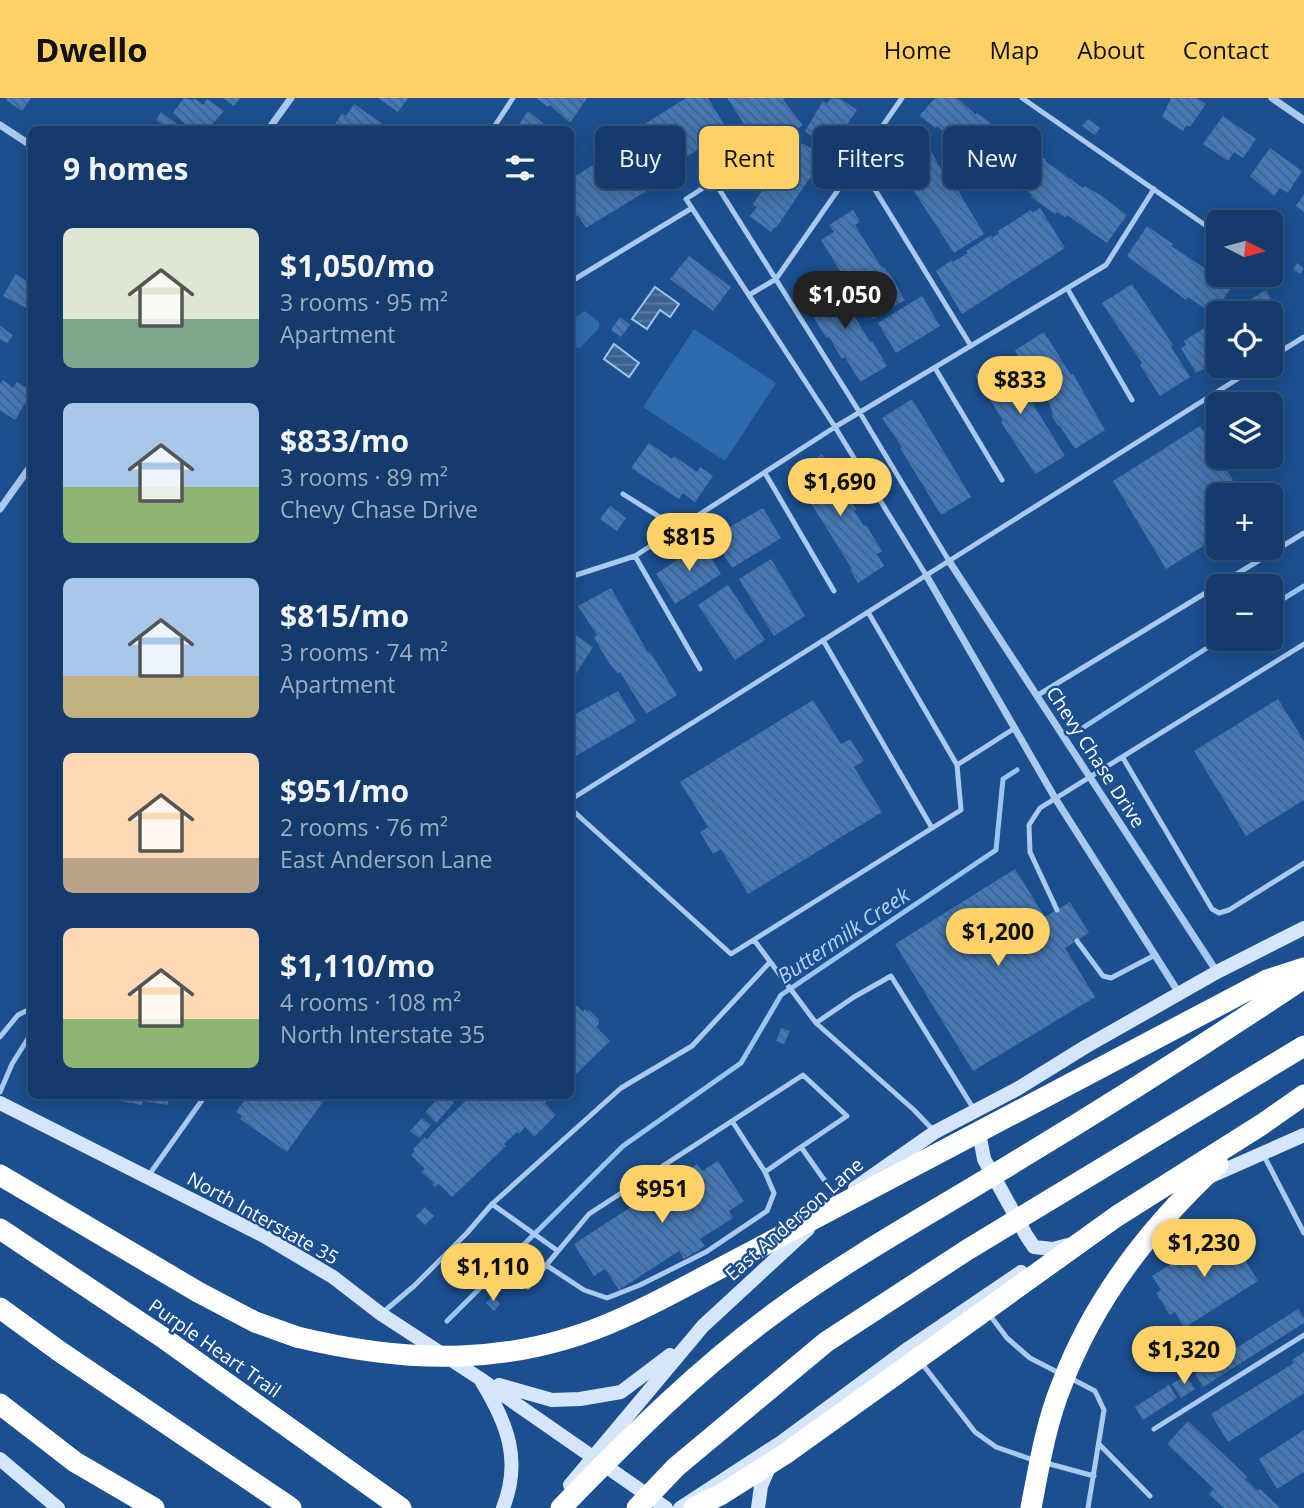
<!DOCTYPE html>
<html lang="en">
<head>
<meta charset="utf-8">
<style>
	body { margin:0; font-family:"Open Sans",sans-serif; background:#214673; color:#f1f3f6; height:100vh; display:flex; flex-direction:column; font-size:26px; white-space:nowrap }
	* { box-sizing:border-box; margin:0 }
	p { font-size:23px; color:#9dadc1 }
	.icon { flex:none; width:38px; height:38px; fill:none; stroke:currentColor; stroke-width:2; stroke-linecap:round; stroke-linejoin:round }
	.map { position:relative; flex:1; overflow:hidden }
	.sheet { position:absolute; left:28px; top:28px; width:546px; height:973px; display:flex; flex-direction:column; background:#143b6b; border-radius:10px; box-shadow:0 4px 18px #0003,0 0 0 2px #33557e }
	.sheet>* { flex:none }
	.guide { position:absolute; left:595px; top:28px; width:604px; height:63px; display:flex; gap:14px }
	.needle { width:46px; rotate:96deg }
	.tools { position:absolute; left:1206px; top:112px; display:grid; gap:14px }
	.tools a { display:grid; place-items:center; width:77px; height:77px; border-radius:10px; background:#143b6b; box-shadow:0 4px 18px #0003,0 0 0 2px #33557e; font-size:35px }
	.price { position:absolute; translate:-50% -60px; padding:0 16px; border-radius:24px; background:#ffd166; color:#111; font-size:23px; line-height:46px; filter:drop-shadow(0 2px 4px #0008) }
	.price::after { content:''; position:absolute; left:50%; top:42px; width:21px; height:16px; margin-left:-10px; background:inherit; clip-path:polygon(0 0,100% 0,50% 100%) }
	.price.current { background:#222; color:#fff }
	ul { padding:0; list-style:none }
	li { display:flex; align-items:center; gap:21px; height:175px; padding:0 35px }
	li span { display:grid; place-items:center; flex:none; width:196px; height:140px; border-radius:10px; color:#555 }
	li>.icon { margin-inline-start:auto }
	span .icon { width:84px; height:84px; fill:#fffc; stroke-width:1 }
	li b { font-size:30px }
	h2 { display:flex; justify-content:space-between; align-items:center; height:84px; padding:0 35px; font-size:30px }
	.tag { padding:0 24px; border-radius:10px; background:#143b6b; box-shadow:0 4px 18px #0003,0 0 0 2px #33557e; font-size:24px; line-height:63px }
	.tag.current { background:#ffd166; color:#111 }
	header { display:flex; align-items:center; gap:42px; box-sizing:border-box; height:98px; padding:0 35px; background:#ffd166; color:#111 }
	header strong { font-size:33px }
	nav { display:flex; gap:38px; margin-inline-start:auto; font-size:24px }
	.map>svg:first-child { display:block }
</style>
</head>
<body>
<header>
<strong>Dwello</strong>
<nav><a>Home</a><a>Map</a><a>About</a><a>Contact</a></nav>
</header>
<div class="map">
<svg width="1304" height="1410" viewBox="0 0 1304 1410">
	<defs>
		<pattern id="water-rules" width="6" height="5" patternUnits="userSpaceOnUse" patternTransform="scale(1.75)"><rect width="6" height="5" fill="#3c6290"/><path d="M0 2.5h6" fill="none" stroke="#597aa1"/></pattern>
		<pattern id="building-back-hatch" width="6" height="6" patternUnits="userSpaceOnUse" patternTransform="scale(1.75)"><rect width="6" height="6" fill="#4478b7"/><path d="M-1 5l2 2M0 0l6 6M5-1l2 2" fill="none" stroke="#486282"/></pattern>
	</defs>
	<rect width="100%" height="100%" fill="#1b4f8f"/>
	<!-- park -->
	<path fill="#2e69ad" d="M 585,213 L 599,224 L 599,230 L 580,250 L 571,248 L 571,222 Z
		M 694,231 L 776,285 L 725,363 L 643,309 Z"/>
	<!-- water -->
	<path fill="url(#water-rules)" stroke="#9cc4f0" stroke-width="2" d="M 655,189 L 679,206 L 670,219 L 660,212 L 647,231 L 632,221 Z
		M 614,246 L 639,265 L 629,279 L 604,261 Z"/>
	<g fill="none" stroke-linecap="round" stroke-linejoin="round">
		<!-- stream -->
		<path stroke="#9cc4f0" stroke-width="5" d="M 1270,509 L 1304,488
			M 1084,629 L 1221,541
			M 447,1223 L 623,1048 L 741,965 L 781,897 L 996,752 L 1003,681 L 1017,672"/>
	</g>
	<!-- building -->
	<path fill="url(#building-back-hatch)" d="M 7,0 L 31,0 L 22,13 L 6,2 Z
		M 184,0 L 193,2 L 194,0 L 203,7 L 207,1 L 224,13 L 207,32 L 192,32 L 173,15 Z
		M 223,0 L 240,0 L 234,8 Z
		M 378,0 L 408,0 L 398,14 Z
		M 536,0 L 587,0 L 570,25 L 550,7 L 548,9 Z
		M 686,0 L 708,0 L 728,33 L 657,77 L 661,84 L 586,130 L 578,117 L 575,119 L 570,112 L 570,81 L 633,43 L 629,36 Z
		M 727,0 L 785,0 L 783,2 L 803,27 L 773,46 L 774,48 L 763,55 Z
		M 831,0 L 841,1 L 857,12 L 829,52 L 805,33 L 823,3 L 827,6 Z
		M 935,0 L 957,0 L 976,17 L 977,15 L 1002,34 L 1004,32 L 1019,40 L 1046,62 L 1045,63 L 1083,90 L 1085,88 L 1100,97 L 1127,117 L 1107,145 L 1067,117 L 1065,120 L 1057,114 L 1055,116 L 1031,99 L 1032,97 L 1018,83 L 1016,86 L 992,70 L 994,67 L 985,61 L 983,64 L 942,34 L 943,33 L 937,28 L 936,30 L 919,18 Z
		M 1171,0 L 1197,0 L 1206,6 L 1190,29 L 1187,27 L 1183,33 L 1162,19 Z
		M 354,6 L 387,29 L 385,32 L 343,32 L 335,26 L 342,15 L 346,18 Z
		M 528,13 L 549,30 L 551,28 L 555,32 L 515,32 Z
		M 161,14 L 185,32 L 170,32 L 156,22 Z
		M 1223,18 L 1256,41 L 1243,60 L 1234,54 L 1228,63 L 1203,46 Z
		M 1088,21 L 1100,30 L 1095,37 L 1082,28 Z
		M 918,37 L 928,48 L 947,82 L 949,80 L 956,89 L 984,136 L 954,155 L 891,58 L 912,45 L 910,42 Z
		M 802,45 L 825,58 L 776,130 L 775,129 L 771,134 L 750,118 L 757,109 L 753,106 L 789,54 L 793,57 Z
		M 1270,50 L 1302,73 L 1288,95 L 1280,90 L 1274,98 L 1250,78 Z
		M 1304,96 L 1304,114 L 1296,108 Z
		M 1040,110 L 1065,150 L 962,216 L 936,173 L 952,162 L 953,164 L 968,155 L 966,153 L 991,137 L 992,140 L 999,135 L 998,133 L 1031,112 L 1032,115 Z
		M 853,112 L 860,124 L 855,127 L 882,170 L 884,169 L 891,177 L 905,202 L 873,221 L 854,190 L 852,192 L 821,142 L 834,134 L 829,127 Z
		M 1147,128 L 1173,146 L 1171,148 L 1232,188 L 1213,216 L 1188,199 L 1186,202 L 1127,158 Z
		M 689,158 L 731,189 L 713,213 L 670,181 Z
		M 1297,165 L 1304,170 L 1300,176 L 1293,172 Z
		M 16,176 L 32,186 L 32,213 L 3,198 Z
		M 833,183 L 870,244 L 872,243 L 887,268 L 860,284 L 845,259 L 842,261 L 829,239 L 826,240 L 803,201 Z
		M 1132,186 L 1173,247 L 1171,249 L 1190,279 L 1160,298 L 1140,267 L 1142,265 L 1102,205 Z
		M 1266,192 L 1284,222 L 1270,231 L 1270,215 L 1228,215 Z
		M 922,198 L 940,228 L 896,255 L 878,225 Z
		M 620,219 L 630,227 L 621,239 L 611,232 Z
		M 1218,221 L 1218,263 L 1196,275 L 1181,250 L 1186,247 L 1184,243 Z
		M 0,228 L 13,237 L 7,245 L 0,241 Z
		M 1044,234 L 1071,277 L 1073,276 L 1105,332 L 1075,351 L 1059,327 L 1058,328 L 1051,317 L 1053,316 L 1050,307 L 1027,272 L 1025,273 L 1015,252 Z
		M 1004,259 L 1065,358 L 1035,376 L 1001,324 L 1003,323 L 975,277 Z
		M 3,282 L 13,290 L 17,284 L 32,294 L 15,322 L 0,312 L 0,286 Z
		M 912,301 L 971,399 L 941,417 L 900,350 L 902,349 L 882,320 Z
		M 1200,328 L 1242,397 L 1218,397 L 1218,439 L 1166,471 L 1113,383 Z
		M 649,345 L 672,361 L 674,358 L 697,374 L 700,369 L 713,378 L 695,404 L 683,395 L 679,401 L 631,370 Z
		M 822,356 L 831,371 L 829,372 L 857,412 L 854,413 L 864,428 L 866,427 L 882,453 L 877,456 L 884,468 L 858,485 L 850,472 L 852,471 L 792,375 Z
		M 610,408 L 626,420 L 617,433 L 600,421 Z
		M 763,410 L 781,440 L 732,470 L 712,439 Z
		M 706,443 L 714,456 L 710,458 L 721,476 L 675,506 L 656,476 Z
		M 771,461 L 805,518 L 774,538 L 739,481 Z
		M 728,487 L 765,542 L 735,562 L 698,507 Z
		M 611,490 L 648,555 L 650,554 L 677,597 L 646,616 L 620,574 L 618,576 L 611,568 L 594,540 L 597,537 L 578,508 Z
		M 570,533 L 593,549 L 570,585 Z
		M 618,593 L 636,623 L 574,659 L 575,661 L 570,664 L 570,619 Z
		M 1278,601 L 1304,643 L 1304,702 L 1246,738 L 1194,653 Z
		M 813,602 L 841,646 L 850,641 L 864,663 L 854,669 L 882,714 L 748,796 L 721,751 L 713,756 L 700,734 L 708,729 L 680,684 Z
		M 1015,771 L 1045,819 L 1070,804 L 1089,835 L 1065,850 L 1095,899 L 973,973 L 895,846 Z
		M 570,901 L 583,914 L 585,911 L 588,914 L 589,912 L 599,922 L 599,926 L 596,929 L 610,943 L 570,982 Z
		M 781,930 L 790,933 L 784,946 L 776,943 Z
		M 92,998 L 169,998 L 168,1007 L 143,1003 L 142,1007 Z
		M 248,998 L 327,998 L 287,1054 L 240,1021 L 242,1018 L 236,1014 Z
		M 441,998 L 447,998 L 454,1005 L 436,1025 L 425,1014 Z
		M 471,998 L 552,998 L 545,1005 L 556,1017 L 534,1039 L 525,1029 L 519,1036 L 517,1034 L 504,1046 L 506,1048 L 452,1099 L 439,1086 L 435,1089 L 432,1086 L 434,1085 L 421,1074 L 425,1071 L 411,1057 L 415,1053 L 413,1051 L 425,1039 L 427,1042 L 432,1035 Z
		M 422,1020 L 431,1027 L 419,1040 L 410,1033 Z
		M 718,1063 L 744,1103 L 729,1113 L 733,1120 L 700,1141 L 705,1148 L 684,1161 L 679,1153 L 619,1192 L 605,1171 L 594,1178 L 574,1146 L 697,1066 L 702,1073 Z
		M 425,1109 L 434,1118 L 425,1127 L 416,1118 Z
		M 1226,1132 L 1258,1183 L 1184,1230 L 1175,1214 L 1170,1217 L 1156,1195 L 1161,1192 L 1152,1178 Z
		M 493,1198 L 500,1206 L 494,1213 L 486,1205 Z
		M 1298,1211 L 1304,1220 L 1304,1225 L 1203,1289 L 1195,1276 Z
		M 1304,1254 L 1304,1295 L 1228,1344 L 1211,1316 L 1294,1265 L 1292,1262 Z
		M 1186,1277 L 1195,1291 L 1181,1300 L 1172,1286 Z
		M 1169,1287 L 1177,1300 L 1143,1322 L 1135,1309 Z
		M 1188,1323 L 1235,1367 L 1247,1379 L 1245,1381 L 1258,1393 L 1260,1391 L 1280,1410 L 1224,1410 L 1209,1396 L 1214,1391 L 1167,1346 Z
		M 1304,1332 L 1304,1374 L 1277,1391 L 1259,1361 Z"/>
	<g fill="none" stroke-linecap="round" stroke-linejoin="round">
		<!-- lane -->
		<path stroke="#a9c9ee" stroke-width="5" d="M 1022,0 L 1218,136
			M 492,32 L 513,0
			M 858,64 L 971,248
			M 1270,172 L 1275,176
			M 570,184 L 692,110
			M 1067,190 L 1132,302
			M 749,197 L 776,181 L 902,0
			M 1270,260 L 1304,239
			M 935,270 L 1002,382
			M 765,375 L 834,493
			M 623,396 L 677,430
			M 635,458 L 700,571
			M 926,477 L 835,329 L 686,101 L 714,83 L 860,315 L 949,463
			M 570,479 L 635,458 L 835,329 L 1106,167 L 1154,91
			M 823,542 L 932,730
			M 1038,597 L 1304,435
			M 1123,660 L 1212,811 L 1219,815 L 1229,812 L 1304,765
			M 957,667 L 1015,630
			M 570,702 L 1258,268
			M 570,710 L 731,856 L 961,712 L 957,667 L 868,514
			M 1057,812 L 1030,754 L 1029,727 L 1040,710 L 1304,546
			M 754,842 L 816,925 L 914,1012 L 935,1034
			M 1077,843 L 1103,878 L 1111,880 L 1155,857
			M 816,925 L 854,899 L 891,878 L 975,1013
			M 0,939 L 18,917 L 32,910
			M 0,994 L 12,966 L 32,934
			M 1263,1056 L 1304,1135
			M 765,1074 L 801,1049 L 839,1103
			M 149,1077 L 205,998
			M 492,1106 L 558,1153
			M 546,1167 L 584,1192 L 607,1200 L 640,1187 L 706,1154 L 767,1113 L 774,1095 L 765,1074 L 732,1023
			M 528,1189 L 589,1116 L 803,977 L 847,1018 L 801,1049
			M 381,1216 L 414,1188 L 467,1135 L 492,1106 L 621,990 L 692,948 L 770,864
			M 989,1216 L 1007,1240 L 1030,1260 L 1061,1276
			M 920,1263 L 975,1334 L 996,1349 L 1036,1363
			M 1070,1280 L 1095,1293 L 1104,1312 L 1088,1410
			M 1154,1331 L 1304,1237
			M 1099,1346 L 1150,1398
			M 1046,1365 L 1094,1378"/>
		<!-- street -->
		<path stroke="#a9c9ee" stroke-width="7" d="M 1272,0 L 1304,22
			M 0,27 L 32,48
			M 268,32 L 291,0
			M 0,411 L 32,366
			M 949,463 L 1217,874
			M 926,477 L 1055,700 L 1179,895"/>
		<!-- secondary -->
		<path stroke="#d6e6fa" stroke-width="14" d="M 0,1005 L 264,1138 L 333,1179 L 381,1216 L 479,1280 L 666,1410
			M 987,1027 L 980,1040 L 984,1061 L 1026,1137 L 1034,1149 L 1053,1151 L 1068,1147
			M 1211,1078 L 1304,1037
			M 855,1090 L 935,1034 L 1017,991 L 1085,949 L 1217,874 L 1304,830
			M 482,1284 C 507,1325 522,1362 503,1410
			M 499,1287 L 552,1302 L 580,1301 L 621,1294 L 670,1257
			M 0,1361 L 58,1410
			M 570,1387 L 703,1228 L 808,1131
			M 680,1410 L 783,1343 L 909,1250 L 1021,1174
			M 758,1410 L 761,1388 L 771,1365"/>
		<!-- highway -->
		<path stroke="#fff" stroke-width="21" d="M 1261,1027 L 1304,997
			M 0,1077 L 198,1194 L 255,1224 L 297,1239
			M 0,1131 L 162,1239 L 401,1410
			M 0,1210 L 59,1253 L 291,1410
			M 0,1306 L 75,1364 L 154,1410"/>
		<!-- highway-bridge -->
		<path stroke="#fff" stroke-width="21" d="M 297,1239 C 409,1266 515,1269 622,1220 C 640,1212 658,1203 675,1194 L 1267,882 L 1304,870
			M 561,1410 C 630,1339 700,1269 780,1211 C 850,1160 926,1118 1000,1073 C 1103,1011 1204,947 1304,880
			M 637,1410 L 676,1369 L 826,1244 L 967,1152 L 1304,948
			M 694,1410 L 722,1396 L 785,1356 L 1117,1118 L 1261,1027
			M 1031,1410 C 1039,1368 1046,1325 1062,1286 C 1094,1201 1152,1127 1218,1066"/>
	</g>
	<g text-anchor="middle" dominant-baseline="central" stroke-width="5" stroke-linejoin="round" paint-order="stroke">
		<!-- street labels -->
		<g font-size="19" fill="#fff" stroke="#1b4f8f">
			<text transform="translate(1096 659) rotate(57)">Chevy Chase Drive</text>
			<text transform="translate(263 1120) rotate(29)">North Interstate 35</text>
			<text transform="translate(794 1121) rotate(-41)">East Anderson Lane</text>
			<text transform="translate(215 1250) rotate(35)">Purple Heart Trail</text>
		</g>
		<!-- water labels -->
		<g font-size="21" font-style="italic" fill="#b5d3f5" stroke="#1b4f8f">
			<text transform="translate(843 837) rotate(-34)">Buttermilk Creek</text>
		</g>
	</g>
</svg>
<div class="tools">
<a><svg class="needle" viewBox="-14 -14 28 28"><path d="M0-13l5 13h-10z" fill="#e53935"/><path d="M0 13l5-13h-10z" fill="#9dadc1"/></svg></a>
<a><svg class="icon" aria-label="locate" viewBox="0 0 24 24"><circle cx="12" cy="12" r="6"/><path d="M12 2v4M12 18v4M2 12h4M18 12h4"/></svg></a>
<a><svg class="icon" aria-label="layers" viewBox="0 0 24 24"><path d="M12 4l9 5-9 5-9-5zM3 14l9 5 9-5"/></svg></a>
<a>+</a>
<a>−</a>
</div>
<b class="price current" style="left:845px;top:233px">$1,050</b>
<b class="price" style="left:1020px;top:318px">$833</b>
<b class="price" style="left:840px;top:420px">$1,690</b>
<b class="price" style="left:689px;top:475px">$815</b>
<b class="price" style="left:998px;top:870px">$1,200</b>
<b class="price" style="left:662px;top:1127px">$951</b>
<b class="price" style="left:1204px;top:1181px">$1,230</b>
<b class="price" style="left:493px;top:1205px">$1,110</b>
<b class="price" style="left:1184px;top:1288px">$1,320</b>
<div class="guide">
<a class="tag">Buy</a>
<a class="tag current">Rent</a>
<a class="tag">Filters</a>
<a class="tag">New</a>
</div>
<section class="sheet">
<h2>9 homes<svg class="icon" aria-label="filters" viewBox="0 0 24 24"><path d="M4 7h16M4 17h16"/><circle cx="9" cy="7" r="2"/><circle cx="15" cy="17" r="2"/></svg></h2>
<ul>
<li><span style="background:linear-gradient(#dfe7d0 65%,#7fa58c 0)"><svg class="icon" aria-label="home" viewBox="0 0 24 24"><path d="M3 11l9-7 9 7M6 9v11h12V9"/></svg></span><div><b>$1,050/mo</b><p>3 rooms · 95 m²</p><p>Apartment</p></div></li>
<li><span style="background:linear-gradient(#a9c7e8 60%,#8fb573 0)"><svg class="icon" aria-label="home" viewBox="0 0 24 24"><path d="M3 11l9-7 9 7M6 9v11h12V9"/></svg></span><div><b>$833/mo</b><p>3 rooms · 89 m²</p><p>Chevy Chase Drive</p></div></li>
<li><span style="background:linear-gradient(#a9c7e8 70%,#c2b280 0)"><svg class="icon" aria-label="home" viewBox="0 0 24 24"><path d="M3 11l9-7 9 7M6 9v11h12V9"/></svg></span><div><b>$815/mo</b><p>3 rooms · 74 m²</p><p>Apartment</p></div></li>
<li><span style="background:linear-gradient(#ffd9b3 75%,#b9a48a 0)"><svg class="icon" aria-label="home" viewBox="0 0 24 24"><path d="M3 11l9-7 9 7M6 9v11h12V9"/></svg></span><div><b>$951/mo</b><p>2 rooms · 76 m²</p><p>East Anderson Lane</p></div></li>
<li><span style="background:linear-gradient(#ffd9b3 65%,#8fb573 0)"><svg class="icon" aria-label="home" viewBox="0 0 24 24"><path d="M3 11l9-7 9 7M6 9v11h12V9"/></svg></span><div><b>$1,110/mo</b><p>4 rooms · 108 m²</p><p>North Interstate 35</p></div></li>
</ul>
</section>
</div>
</body>
</html>
